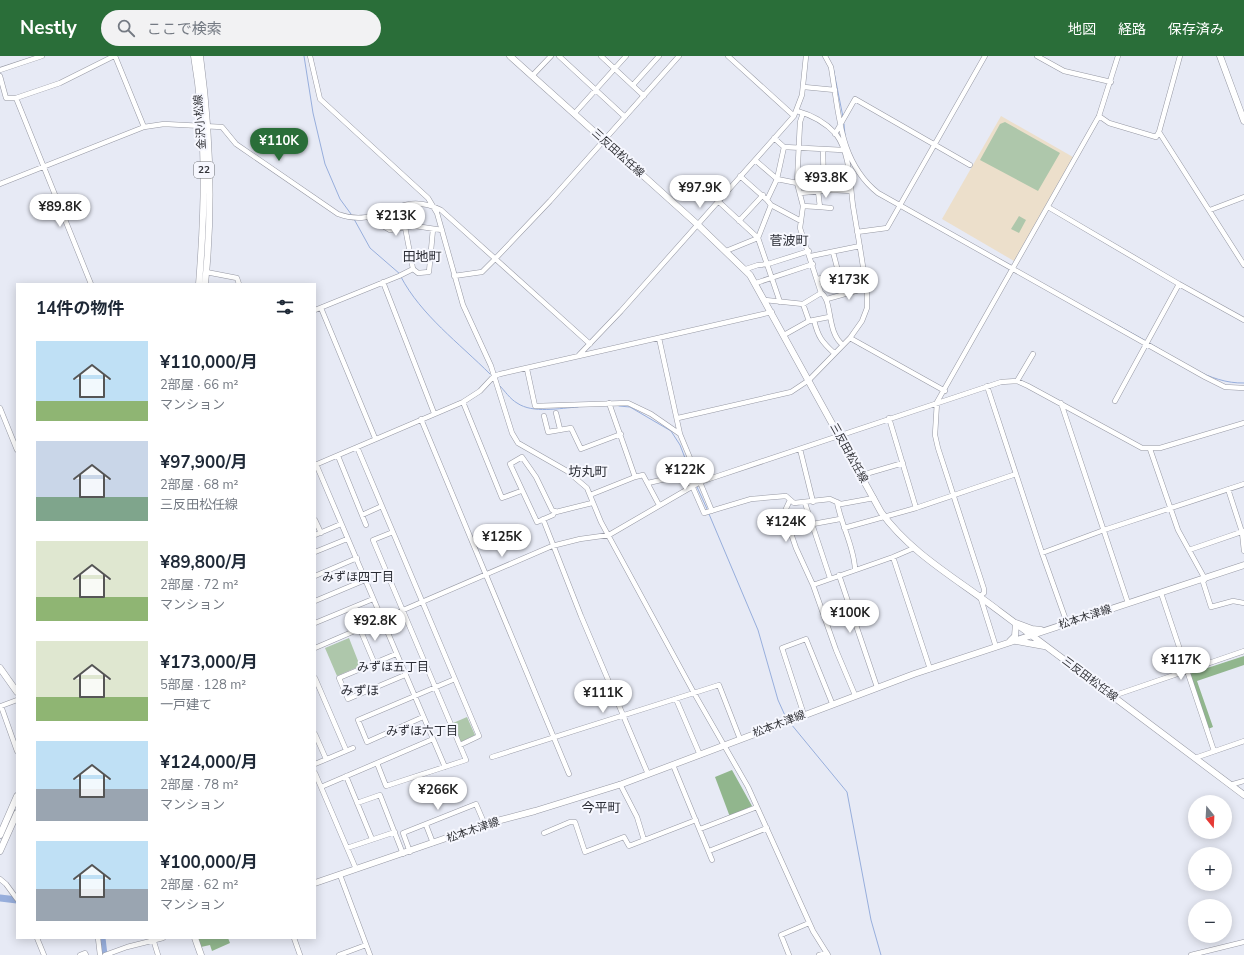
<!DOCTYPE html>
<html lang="ja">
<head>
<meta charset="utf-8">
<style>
	body { margin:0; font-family:"Nunito Sans","Noto Sans JP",sans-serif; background:#f2f2f3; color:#1f2937; height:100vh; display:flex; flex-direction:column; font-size:15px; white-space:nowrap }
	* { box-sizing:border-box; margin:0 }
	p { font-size:13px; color:#747a83 }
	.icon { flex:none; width:22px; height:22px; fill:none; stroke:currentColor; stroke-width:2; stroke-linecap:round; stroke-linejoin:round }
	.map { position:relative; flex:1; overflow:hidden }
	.side { position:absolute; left:16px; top:227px; width:300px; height:656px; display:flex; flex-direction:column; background:#fff; border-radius:0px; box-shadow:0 2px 10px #0003 }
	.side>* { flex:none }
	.needle { width:26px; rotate:162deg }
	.fabs { position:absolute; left:1188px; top:739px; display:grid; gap:8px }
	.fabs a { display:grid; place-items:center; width:44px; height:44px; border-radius:50%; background:#fff; box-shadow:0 2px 10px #0003; font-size:20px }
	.price { position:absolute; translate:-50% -34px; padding:0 9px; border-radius:14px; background:#fff; color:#222; font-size:13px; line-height:26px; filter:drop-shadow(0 1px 2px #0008) }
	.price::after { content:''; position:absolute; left:50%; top:24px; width:12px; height:9px; margin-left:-6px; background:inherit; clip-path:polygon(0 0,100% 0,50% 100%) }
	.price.active { background:#2a6e39; color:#fff }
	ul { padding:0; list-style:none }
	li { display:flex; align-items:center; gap:12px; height:100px; padding:0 20px }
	li span { display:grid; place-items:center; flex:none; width:112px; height:80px; border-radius:0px; color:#555 }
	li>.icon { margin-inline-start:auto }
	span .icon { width:48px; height:48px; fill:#fffc; stroke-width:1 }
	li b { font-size:17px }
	h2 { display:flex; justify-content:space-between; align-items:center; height:48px; padding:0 20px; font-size:17px }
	header { display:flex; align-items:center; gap:24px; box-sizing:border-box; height:56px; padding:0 20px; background:#2a6e39; color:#fff }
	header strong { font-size:19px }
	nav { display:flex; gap:22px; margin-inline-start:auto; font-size:14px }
	.search { width:280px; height:36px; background:#f2f2f3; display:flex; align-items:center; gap:10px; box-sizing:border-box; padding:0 14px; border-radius:22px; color:#747a83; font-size:15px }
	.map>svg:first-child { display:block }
</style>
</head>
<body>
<header>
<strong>Nestly</strong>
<div class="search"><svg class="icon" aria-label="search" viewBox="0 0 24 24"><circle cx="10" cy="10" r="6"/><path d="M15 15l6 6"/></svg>ここで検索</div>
<nav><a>地図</a><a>経路</a><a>保存済み</a></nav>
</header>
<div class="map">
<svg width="1244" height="899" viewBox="0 0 1244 899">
	<rect width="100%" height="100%" fill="#e7eaf5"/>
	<!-- education -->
	<path fill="#ecdfcb" d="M 1001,60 L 1073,101 L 1014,205 L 942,163 Z"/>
	<!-- green -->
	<path fill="#aec7ab" d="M 1005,66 L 1060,97 L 1038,135 L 980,104 L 1000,68 Z
		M 1019,160 L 1026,164 L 1019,177 L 1011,173 Z
		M 349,582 L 360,610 L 337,620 L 325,592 Z
		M 467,661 L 475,679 L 461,686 L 453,667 Z"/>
	<!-- forest -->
	<path fill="#91b68d" d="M 1244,600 L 1244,609 L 1197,625 L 1213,671 L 1208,673 L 1189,618 Z
		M 732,714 L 752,750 L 730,761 L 715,721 Z
		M 198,882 L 228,882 L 230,887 L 212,895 L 210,889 L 201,891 Z"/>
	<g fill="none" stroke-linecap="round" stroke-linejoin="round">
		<!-- stream -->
		<path stroke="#97aedc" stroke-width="1" d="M 304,0 L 313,57 L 325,108 L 340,143 L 351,158
			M 833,11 L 843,61
			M 844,68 L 845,79
			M 354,163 L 370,192 L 400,218
			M 401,221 C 421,259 459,287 490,318
			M 1110,265 L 1146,285
			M 1149,287 C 1178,303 1209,328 1244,327
			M 499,329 C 505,335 510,343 517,347 C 533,358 560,352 578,351
			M 619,350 L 630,351 L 671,375 L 680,389 L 695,428
			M 697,431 L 707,453
			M 709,458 L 758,574 L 778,644 L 787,664
			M 791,668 L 847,736 L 871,864 L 881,899"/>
		<!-- river -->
		<path stroke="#97aedc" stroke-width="7" d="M 0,842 L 17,844
			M 102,882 L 104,899"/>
		<!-- minor casing -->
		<g stroke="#9698a3" stroke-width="5.5">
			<path id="minor" d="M 115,0 L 144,71
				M 310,0 L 320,43 L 428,142 L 437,157 L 463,249 L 491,310 L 512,377 L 518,387 L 567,415 L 587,432 L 601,466 L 694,637 L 748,731 L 813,875 L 828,899
				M 559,0 L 625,61
				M 601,0 L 644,40
				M 728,0 L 794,60
				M 825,0 L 831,11 C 839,57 839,106 878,137 L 1205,321 L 1225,331 L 1244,332
				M 1037,0 L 1064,15 L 1111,26
				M 0,14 L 42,0
				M 0,20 L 6,42 L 16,42 L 60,27 L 114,0
				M 532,20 L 551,0
				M 633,29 L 659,0
				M 804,31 L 835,34
				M 16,42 L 91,228
				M 803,57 L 800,66 L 797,127 L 803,150 L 800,172 L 821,237 C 833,244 826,276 843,289
				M 574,58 L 626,0
				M 1099,60 L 1109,67 L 1156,81 L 1159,76 L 1180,0
				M 1159,76 L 1244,209
				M 835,78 L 855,43 L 970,109
				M 774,82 L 784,91 L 843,94
				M 823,94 L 824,135
				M 755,104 L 777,123 L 797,127
				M 740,120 L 767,144
				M 0,128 L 144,71 L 164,68 L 222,71 L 236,88 L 338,158 C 382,174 397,132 441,154 L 590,288
				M 818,135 L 820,151 L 831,152
				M 800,137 L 833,134 L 851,135
				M 718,145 L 758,182 L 726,195
				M 771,149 L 801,165
				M 803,150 L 820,151
				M 1048,151 L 1179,228 L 1244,264
				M 1210,154 L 1244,141
				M 739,165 L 763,139
				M 405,171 L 415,170 L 442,174
				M 857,176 L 887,172 L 985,0
				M 833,196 L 844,238
				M 811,200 L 860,190
				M 413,213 L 418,217 L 429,216 L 433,173
				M 746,213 L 758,209 L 768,208 L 809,195
				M 206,216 L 237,222 L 239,228
				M 454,220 L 482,216 L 495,203 L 550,145 L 679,0
				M 818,223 L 839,217
				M 383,226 L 434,357
				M 756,227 L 813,208
				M 827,243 L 866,232
				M 765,244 L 803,248 L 821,237
				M 780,246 L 758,182 L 771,149 L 767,144 L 777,123 L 784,91
				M 803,248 L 809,265
				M 321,252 L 375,382
				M 315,254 L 399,220 L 413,213 L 405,171 L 390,174 L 369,162
				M 814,264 C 818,281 822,286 834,297
				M 784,279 L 809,265 L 829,261
				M 659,282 L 680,378 L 712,455
				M 850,282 L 945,335
				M 579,299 L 621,255 L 794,60 L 802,39 L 806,0
				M 527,313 L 535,350 L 628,347 L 651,358 L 680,378
				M 1017,325 L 1033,298
				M 987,330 L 1042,497 L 1067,567
				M 1115,345 L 1179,228
				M 463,346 L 502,442 L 521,435
				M 609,347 L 635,421
				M 1061,347 L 1128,547
				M 0,352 L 17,394
				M 556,357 L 560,373
				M 544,360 L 548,376 L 571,372 L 581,393 L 621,378
				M 678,362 L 791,336 L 809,324 L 850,282 L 862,265 L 867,252 L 867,238 C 863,208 858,179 853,150 C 850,127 850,97 836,78 C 825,66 812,59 797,55
				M 889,362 L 916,452
				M 421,363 L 569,718
				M 357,391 L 479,680 L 460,689
				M 800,393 L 813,446
				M 1150,393 L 1178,474 L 1205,523 L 1203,526 L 1211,551 L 1233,545 L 1244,547
				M 338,400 L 366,469
				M 316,408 L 445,711
				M 315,409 L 463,346 L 480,335 L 494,320 L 500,318 L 772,256
				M 862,419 L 903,407
				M 648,427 L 687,418 L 704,457 L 751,443 L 786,440 L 794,447 L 830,443 L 841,448 L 874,442
				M 1228,433 L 1242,476 L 1244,495
				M 590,439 L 635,421 L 643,419 L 659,449
				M 790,444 L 784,457 L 796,492 L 813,529
				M 837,446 C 841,469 854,490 855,513
				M 805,447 L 830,522
				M 555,455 L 553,459 L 537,466 L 510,408 L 522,401 L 536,421 L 552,454 L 556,456 L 592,447
				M 362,459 L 382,450
				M 543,463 L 581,560 L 648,718
				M 315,464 L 321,477
				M 813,468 L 840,463
				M 844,472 L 916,452 L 1016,418
				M 315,479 L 341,468
				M 1189,494 L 1244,475
				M 315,496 L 347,483
				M 1042,497 L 1104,474 L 1244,428
				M 893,501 L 930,613
				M 839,519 L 877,631
				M 315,520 L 357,502
				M 1161,537 L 1214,695
				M 315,545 L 365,524
				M 315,567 L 373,543
				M 360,573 L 374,606
				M 996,591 L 980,540 L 984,537 L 984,533 L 938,392 L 935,379 L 937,346 L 1099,60 L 1118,0
				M 315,592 L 552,490 L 580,483 L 609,479 L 700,426 L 1001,326 L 1017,325 L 1028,330 L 1142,392 L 1160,392 L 1244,367
				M 396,598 L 339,622 L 348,643 L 405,619
				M 315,622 L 346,694
				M 855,639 L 836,594 L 813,529 L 893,501 L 914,492
				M 1113,640 L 1244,595
				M 676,643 L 700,699
				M 17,644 L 1,650 L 17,695
				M 804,659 L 782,592 L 806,583 L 832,647
				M 423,661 L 367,686 L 358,664 L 455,623
				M 315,678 L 326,703
				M 492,701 L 719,629 L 740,683
				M 1195,702 L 1244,685
				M 377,707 L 386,730 L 466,704 L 373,484 L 393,476
				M 315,708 L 353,692
				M 673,709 L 712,804
				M 315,717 L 356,813
				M 346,720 L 372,783
				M 620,728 L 637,761 L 644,784
				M 1230,729 L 1244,725
				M 321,731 L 433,683
				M 357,747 L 380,739 L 403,798
				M 426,769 L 433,787
				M 700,773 L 757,751
				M 544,777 L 570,766 L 575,766 L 585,796 L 624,781 L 629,790 L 696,764
				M 347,792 L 395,776
				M 709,795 L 767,772
				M 410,796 L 403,777 L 476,748 L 485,769
				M 340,819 L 370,899
				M 0,823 L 6,828 L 17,843
				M 37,882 L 44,899
				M 98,882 L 100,899
				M 294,882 L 300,899
				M 154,886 L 158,899
				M 80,899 L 85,897 L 86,899
				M 105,899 L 127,891 L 163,882
				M 339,899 L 366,889
				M 789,899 L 781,879 L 809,867
				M 819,899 L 827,897
				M 1191,899 L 1244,886"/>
		</g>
		<!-- major casing -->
		<g stroke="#9698a3" stroke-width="7">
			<path id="major" d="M 194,0 C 207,75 205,152 199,228
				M 200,0 C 210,75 213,152 205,228
				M 510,0 L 697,168 L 750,219 L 881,456 C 911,498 959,524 999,555 C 1081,616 1163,678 1244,739
				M 1220,0 L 1244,65
				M 1010,585 L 1015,580 L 1016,567 L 1032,573 L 1041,574
				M 1016,585 L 1044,590
				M 0,612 L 17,636
				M 0,779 L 17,740
				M 0,795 L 17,757
				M 315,827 L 493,766 L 535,755 L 622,728 L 914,618 L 1244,509
				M 195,882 L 201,899"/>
		</g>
		<!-- minor -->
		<use href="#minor" stroke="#fff" stroke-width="4.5"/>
		<!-- major -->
		<use href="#major" stroke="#fff" stroke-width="6"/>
	</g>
	<g text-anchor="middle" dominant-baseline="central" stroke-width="4" stroke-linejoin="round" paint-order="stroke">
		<!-- shield labels -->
		<rect fill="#f6f7fe" stroke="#6d6e73" stroke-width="1" x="194" y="106" width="20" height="16" rx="3"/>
		<g font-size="10" font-weight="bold" fill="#323338">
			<text x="204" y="114">22</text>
		</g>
		<!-- street labels -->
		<g font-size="11" fill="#323338" stroke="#f6f7fe">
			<text transform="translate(200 66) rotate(-94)">金沢小松線</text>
			<text transform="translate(618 97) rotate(42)">三反田松任線</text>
			<text transform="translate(849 397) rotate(61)">三反田松任線</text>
			<text transform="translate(1085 561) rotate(-18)">松本木津線</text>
			<text transform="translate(1090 623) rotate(37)">三反田松任線</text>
			<text transform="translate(779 668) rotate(-21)">松本木津線</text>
			<text transform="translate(473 774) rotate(-19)">松本木津線</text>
		</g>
		<!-- neighbourhood labels -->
		<g font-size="12" fill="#292b33" stroke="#f6f7fe">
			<text x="358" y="521">みずほ四丁目</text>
			<text x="393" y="611">みずほ五丁目</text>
			<text x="422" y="675">みずほ六丁目</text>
		</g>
		<!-- quarter labels -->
		<g font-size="13" fill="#292b33" stroke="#f6f7fe">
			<text x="789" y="185">菅波町</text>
			<text x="422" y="201">田地町</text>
			<text x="588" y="416">坊丸町</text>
			<text x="360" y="635">みずほ</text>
			<text x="601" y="752">今平町</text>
		</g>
	</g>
</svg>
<div class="fabs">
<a><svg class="needle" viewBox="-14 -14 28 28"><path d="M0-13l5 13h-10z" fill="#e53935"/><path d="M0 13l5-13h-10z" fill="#747a83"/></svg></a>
<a>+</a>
<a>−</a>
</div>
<b class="price active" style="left:279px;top:106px">¥110K</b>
<b class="price" style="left:826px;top:143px">¥93.8K</b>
<b class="price" style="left:700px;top:153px">¥97.9K</b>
<b class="price" style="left:60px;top:172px">¥89.8K</b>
<b class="price" style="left:396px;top:181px">¥213K</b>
<b class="price" style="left:849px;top:245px">¥173K</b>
<b class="price" style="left:685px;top:435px">¥122K</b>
<b class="price" style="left:786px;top:487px">¥124K</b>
<b class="price" style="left:502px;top:502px">¥125K</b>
<b class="price" style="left:850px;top:578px">¥100K</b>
<b class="price" style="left:375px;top:586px">¥92.8K</b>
<b class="price" style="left:1181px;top:625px">¥117K</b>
<b class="price" style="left:603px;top:658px">¥111K</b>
<b class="price" style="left:438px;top:755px">¥266K</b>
<section class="side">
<h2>14件の物件<svg class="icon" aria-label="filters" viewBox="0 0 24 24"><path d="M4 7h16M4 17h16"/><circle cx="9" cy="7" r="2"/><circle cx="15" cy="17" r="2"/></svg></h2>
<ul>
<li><span style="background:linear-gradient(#bfe0f5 75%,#8fb573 0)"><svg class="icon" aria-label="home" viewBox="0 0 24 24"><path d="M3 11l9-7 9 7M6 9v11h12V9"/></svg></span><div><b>¥110,000/月</b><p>2部屋 · 66 m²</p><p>マンション</p></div></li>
<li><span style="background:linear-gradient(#c9d6e8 70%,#7fa58c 0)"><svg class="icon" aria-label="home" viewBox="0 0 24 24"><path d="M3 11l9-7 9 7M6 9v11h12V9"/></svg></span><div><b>¥97,900/月</b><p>2部屋 · 68 m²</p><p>三反田松任線</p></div></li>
<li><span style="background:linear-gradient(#dfe7d0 70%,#8fb573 0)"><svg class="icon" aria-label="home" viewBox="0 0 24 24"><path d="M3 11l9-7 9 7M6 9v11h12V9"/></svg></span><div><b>¥89,800/月</b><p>2部屋 · 72 m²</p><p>マンション</p></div></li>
<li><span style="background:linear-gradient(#dfe7d0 70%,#8fb573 0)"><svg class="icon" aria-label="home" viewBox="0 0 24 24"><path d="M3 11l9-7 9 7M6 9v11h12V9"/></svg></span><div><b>¥173,000/月</b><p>5部屋 · 128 m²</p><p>一戸建て</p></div></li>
<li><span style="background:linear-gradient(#bfe0f5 60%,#9aa5b1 0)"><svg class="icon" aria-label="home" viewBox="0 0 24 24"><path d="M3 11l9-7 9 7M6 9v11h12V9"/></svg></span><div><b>¥124,000/月</b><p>2部屋 · 78 m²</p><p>マンション</p></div></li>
<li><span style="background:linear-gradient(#bfe0f5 60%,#9aa5b1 0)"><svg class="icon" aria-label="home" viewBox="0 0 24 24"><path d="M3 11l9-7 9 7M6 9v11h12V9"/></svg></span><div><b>¥100,000/月</b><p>2部屋 · 62 m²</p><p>マンション</p></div></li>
</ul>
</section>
</div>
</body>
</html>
